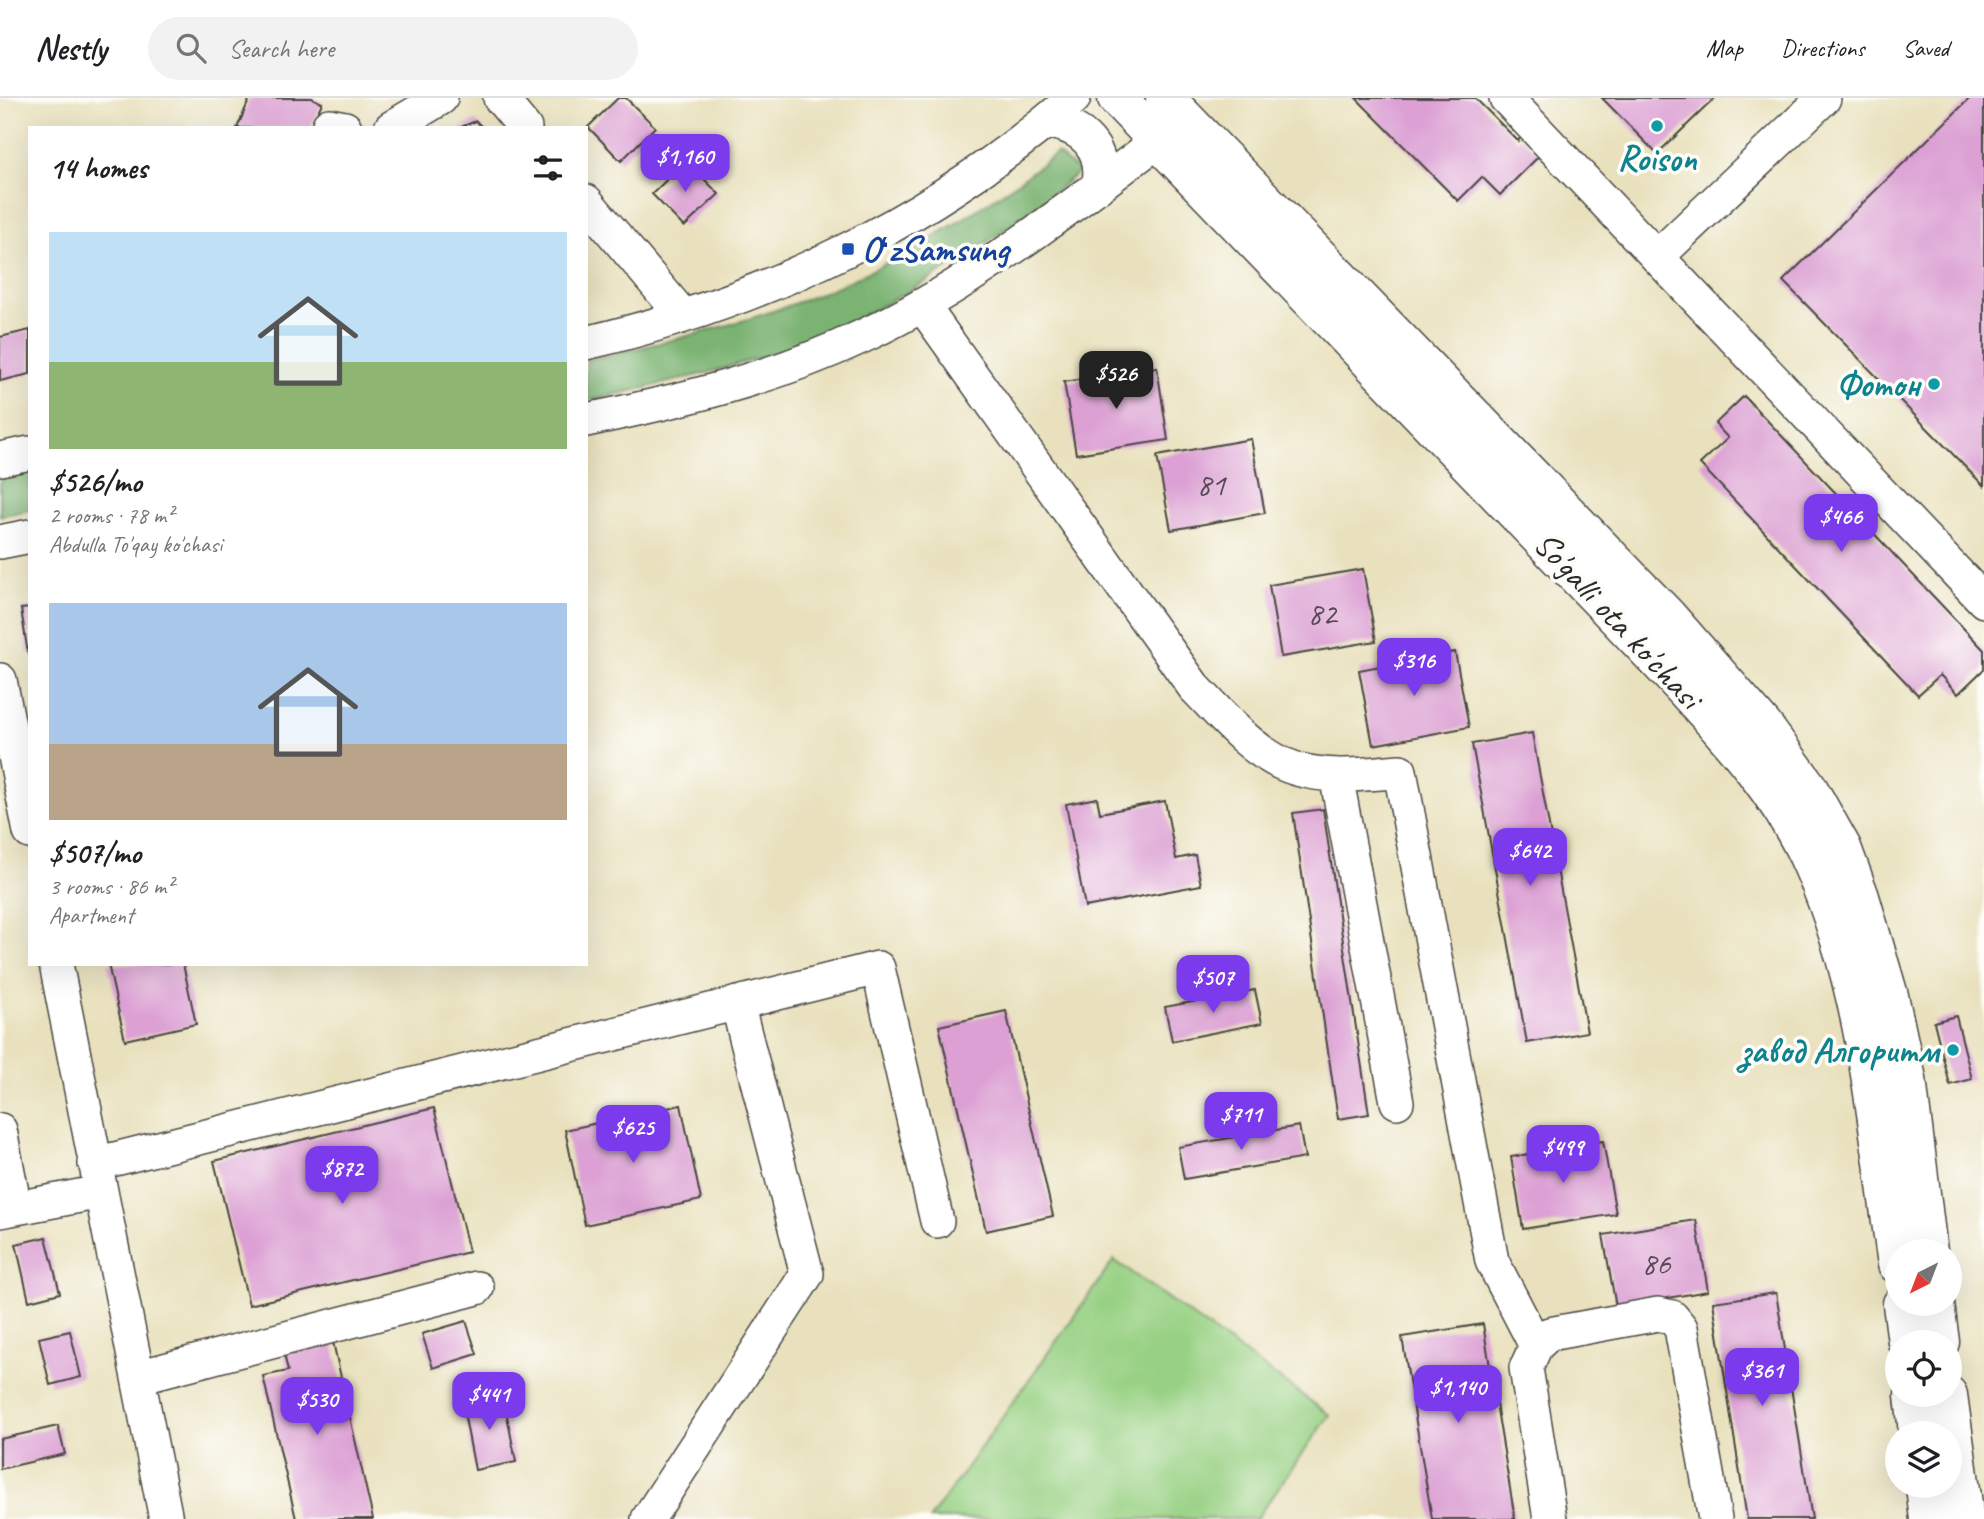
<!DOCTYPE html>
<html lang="en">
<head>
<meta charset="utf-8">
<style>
	body { margin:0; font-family:Caveat,sans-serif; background:#f2f2f2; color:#202124; height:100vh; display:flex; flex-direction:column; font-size:26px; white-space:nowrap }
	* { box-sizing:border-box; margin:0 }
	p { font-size:23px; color:#757577 }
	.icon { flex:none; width:38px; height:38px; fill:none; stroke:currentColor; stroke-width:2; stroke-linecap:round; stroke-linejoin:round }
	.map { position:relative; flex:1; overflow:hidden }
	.panel { position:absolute; left:28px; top:28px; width:560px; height:840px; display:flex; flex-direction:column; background:#fff; border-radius:0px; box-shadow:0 7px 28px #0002 }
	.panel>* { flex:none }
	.needle { width:46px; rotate:222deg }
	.controls { position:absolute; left:1885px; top:1141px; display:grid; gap:14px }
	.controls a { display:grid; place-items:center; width:77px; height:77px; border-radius:50%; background:#fff; box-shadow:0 7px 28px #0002; font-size:35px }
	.price { position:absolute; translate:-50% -60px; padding:0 16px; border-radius:14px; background:#7c3aed; color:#fff; font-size:23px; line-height:46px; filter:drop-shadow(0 2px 4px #0008) }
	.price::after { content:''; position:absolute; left:50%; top:42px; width:21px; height:16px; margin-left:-10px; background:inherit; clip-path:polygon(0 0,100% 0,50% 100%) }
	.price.selected { background:#222; color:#fff }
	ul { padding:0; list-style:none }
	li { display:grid; align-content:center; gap:14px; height:371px; padding:0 21px }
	li span { display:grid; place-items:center; height:217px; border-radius:0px; color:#555 }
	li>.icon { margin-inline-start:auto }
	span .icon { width:126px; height:126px; fill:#fffc; stroke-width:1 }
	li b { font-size:30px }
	h2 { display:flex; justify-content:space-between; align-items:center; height:84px; padding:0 21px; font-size:30px }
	header { display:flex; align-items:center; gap:42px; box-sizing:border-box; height:98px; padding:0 35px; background:#fff; border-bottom:2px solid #e0e0e0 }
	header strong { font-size:33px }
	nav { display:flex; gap:38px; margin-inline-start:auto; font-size:24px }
	.search { width:490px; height:63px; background:#f2f2f2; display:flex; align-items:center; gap:18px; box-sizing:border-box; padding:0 24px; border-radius:38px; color:#757577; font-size:26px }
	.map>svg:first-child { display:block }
</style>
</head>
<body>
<header>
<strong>Nestly</strong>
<div class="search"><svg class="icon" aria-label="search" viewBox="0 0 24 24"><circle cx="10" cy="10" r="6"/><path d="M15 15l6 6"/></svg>Search here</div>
<nav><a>Map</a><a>Directions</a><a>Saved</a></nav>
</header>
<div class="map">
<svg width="1984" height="1421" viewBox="0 0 1984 1421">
	<rect width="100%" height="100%" fill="#fdfcf7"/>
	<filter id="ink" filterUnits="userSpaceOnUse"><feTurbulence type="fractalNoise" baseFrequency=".0143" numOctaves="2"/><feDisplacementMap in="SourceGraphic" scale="14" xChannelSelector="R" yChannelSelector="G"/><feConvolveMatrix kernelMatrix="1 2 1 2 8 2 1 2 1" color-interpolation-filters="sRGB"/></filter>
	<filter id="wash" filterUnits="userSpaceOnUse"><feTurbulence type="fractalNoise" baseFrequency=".00686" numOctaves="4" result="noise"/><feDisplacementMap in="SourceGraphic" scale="28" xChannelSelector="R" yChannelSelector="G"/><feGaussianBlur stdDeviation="1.57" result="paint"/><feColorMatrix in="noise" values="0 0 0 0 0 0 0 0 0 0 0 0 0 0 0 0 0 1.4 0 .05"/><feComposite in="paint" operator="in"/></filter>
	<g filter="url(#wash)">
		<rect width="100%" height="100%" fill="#e9e1be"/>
		<!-- green -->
		<path fill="#98d184" stroke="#627e58" stroke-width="2" d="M 1114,1162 L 1330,1317 L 1256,1421 L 930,1421 Z"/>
		<!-- forest -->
		<path fill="#7ab372" stroke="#526f4e" stroke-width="2" d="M 1057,55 L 1079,74 C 998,141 910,201 813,240 C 741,270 662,286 586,303 L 586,262 C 654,247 722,231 788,208 C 884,174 977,116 1057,55 Z
			M 30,374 L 30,412 L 0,418 L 0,380 Z"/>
		<g id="blocks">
			<!-- building -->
			<path fill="#dca0d4" d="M 250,0 L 312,0 L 322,5 L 310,30 L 237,30 Z
				M 618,0 L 626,0 L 655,29 L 621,63 L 588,29 Z
				M 1356,0 L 1475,0 L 1518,43 L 1521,39 L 1540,57 L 1500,97 L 1482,79 L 1458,103 Z
				M 1602,0 L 1715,0 L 1657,56 Z
				M 1970,0 L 1984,0 L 1984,388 L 1783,183 Z
				M 476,23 L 483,30 L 458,30 Z
				M 686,63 L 719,96 L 684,129 L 652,96 Z
				M 30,232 L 30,276 L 0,283 L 0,239 Z
				M 1157,269 L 1168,342 L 1076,356 L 1064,284 Z
				M 1744,298 L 1984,552 L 1984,571 L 1958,596 L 1940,577 L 1918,597 L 1700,366 L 1728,340 L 1715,326 Z
				M 1251,341 L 1265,415 L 1171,432 L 1157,358 Z
				M 1363,471 L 1376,543 L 1281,559 L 1269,487 Z
				M 30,510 L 30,556 L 28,556 L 21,511 Z
				M 1455,554 L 1469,629 L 1373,647 L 1359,572 Z
				M 1532,635 L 1587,934 L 1527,945 L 1472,646 Z
				M 1097,700 L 1100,715 L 1165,703 L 1176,761 L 1195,757 L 1201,787 L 1085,809 L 1066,706 Z
				M 1323,711 L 1369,1016 L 1338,1021 L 1293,715 Z
				M 108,866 L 183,866 L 196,926 L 125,942 Z
				M 1255,892 L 1262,925 L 1172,943 L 1165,909 Z
				M 1006,913 L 1053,1118 L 986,1133 L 939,928 Z
				M 1956,918 L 1972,981 L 1950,987 L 1934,924 Z
				M 681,1007 L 701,1102 L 585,1127 L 565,1032 Z
				M 434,1010 L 469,1154 L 249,1207 L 214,1063 Z
				M 1299,1028 L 1305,1060 L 1184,1081 L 1178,1049 Z
				M 1603,1043 L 1616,1116 L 1523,1131 L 1511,1059 Z
				M 1696,1122 L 1708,1193 L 1616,1209 L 1603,1137 Z
				M 46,1139 L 60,1195 L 29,1203 L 16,1146 Z
				M 1776,1195 L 1812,1421 L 1747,1421 L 1713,1204 Z
				M 466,1223 L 477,1256 L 433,1270 L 422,1236 Z
				M 1483,1226 L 1515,1421 L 1432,1421 L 1402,1239 Z
				M 70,1233 L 81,1279 L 50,1287 L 39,1240 Z
				M 333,1244 L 373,1421 L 296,1421 L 263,1278 L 288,1273 L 284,1256 Z
				M 503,1297 L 516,1364 L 475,1372 L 462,1304 Z
				M 58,1328 L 65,1356 L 0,1371 L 0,1341 Z"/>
		</g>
	</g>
	<g filter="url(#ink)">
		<use href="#blocks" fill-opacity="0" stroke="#484641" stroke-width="2"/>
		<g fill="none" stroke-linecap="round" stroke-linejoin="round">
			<!-- minor casing -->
			<g stroke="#484641" stroke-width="36">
				<path id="minor" d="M 500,0 L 525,30
					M 1506,0 L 1984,503
					M 1046,24 C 1082,27 1107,51 1098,89
					M 329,27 L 345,30
					M 391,30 L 441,0
					M 586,103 L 683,218
					M 1657,159 L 1824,0
					M 922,207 L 1194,589 C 1220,615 1248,650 1283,666 C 1319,682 1362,677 1400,673 L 1492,1163 L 1536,1248
					M 586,245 C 770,202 931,123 1074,0
					M 586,322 C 680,303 774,280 861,239 C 965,191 1067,112 1158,43
					M 0,361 L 30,355
					M 0,444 L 30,438
					M 0,582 L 30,734
					M 1336,677 L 1397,1004
					M 56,866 L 166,1421
					M 0,1032 L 15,1110
					M 95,1066 L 878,870 L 937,1123
					M 0,1113 L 101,1094
					M 138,1279 L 477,1190
					M 648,1421 L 807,1176 L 737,905
					M 1550,1421 L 1526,1270 L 1536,1248 L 1549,1236 L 1658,1216 L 1672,1219 L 1681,1230 L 1715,1421"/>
			</g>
			<!-- major casing -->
			<g stroke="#484641" stroke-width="41">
				<path id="major" d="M 1117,0 C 1260,149 1403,297 1546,446 C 1589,491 1633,536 1676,582 C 1729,639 1782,697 1813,769 C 1868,894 1877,1032 1897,1166
					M 1165,0 L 1667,518 L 1764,629 L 1807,688 L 1842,750 L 1860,799 L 1889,898 L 1907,981 L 1928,1153
					M 1902,1206 L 1907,1244
					M 1935,1206 L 1940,1244
					M 1914,1297 L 1918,1335
					M 1948,1297 L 1965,1421
					M 1925,1388 L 1929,1421"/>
			</g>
			<!-- minor -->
			<use href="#minor" stroke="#fff" stroke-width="33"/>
			<!-- major -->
			<use href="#major" stroke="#fff" stroke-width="38"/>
		</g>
	</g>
	<!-- markers -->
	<g fill="#0f9aa8" stroke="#fdfcf7" stroke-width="2.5">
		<circle cx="1657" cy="28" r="7"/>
		<circle cx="1934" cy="286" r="7"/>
		<circle cx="1953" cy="952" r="7"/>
	</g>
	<rect fill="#1a4fb4" stroke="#fdfcf7" stroke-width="2.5" x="841" y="144" width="14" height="14" rx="3.5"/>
	<g text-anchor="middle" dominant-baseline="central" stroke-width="7" stroke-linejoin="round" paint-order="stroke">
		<!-- number labels -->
		<g font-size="32" fill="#574855">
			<text x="1211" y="386">81</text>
			<text x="1322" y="515">82</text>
			<text x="1656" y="1165">86</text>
		</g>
		<!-- culture labels -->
		<g font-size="35" font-weight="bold" fill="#0d838f" stroke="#fdfcf7" text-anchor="end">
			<text x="1657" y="60" text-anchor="middle">Roison</text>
			<text x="1920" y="286">Фотон</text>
			<text x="1939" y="952">завод Алгоритм</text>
		</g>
		<!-- transit labels -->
		<g font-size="35" font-weight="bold" fill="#164399" stroke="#fdfcf7" text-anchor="start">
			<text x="862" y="151">OʻzSamsung</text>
		</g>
		<!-- street labels -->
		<g font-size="35" fill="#2b2b2b" stroke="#fdfcf7">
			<text transform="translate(1618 522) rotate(47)">So'galli ota ko'chasi</text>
		</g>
	</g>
</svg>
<div class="controls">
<a><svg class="needle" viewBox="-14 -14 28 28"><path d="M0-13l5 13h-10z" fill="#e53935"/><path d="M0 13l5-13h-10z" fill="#757577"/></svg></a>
<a><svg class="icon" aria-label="locate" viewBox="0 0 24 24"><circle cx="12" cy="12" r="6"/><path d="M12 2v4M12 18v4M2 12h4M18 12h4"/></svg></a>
<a><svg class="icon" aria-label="layers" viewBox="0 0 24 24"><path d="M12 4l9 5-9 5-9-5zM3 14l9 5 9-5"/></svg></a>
</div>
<b class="price" style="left:685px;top:96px">$1,160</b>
<b class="price selected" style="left:1116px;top:313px">$526</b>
<b class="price" style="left:1841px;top:456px">$466</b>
<b class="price" style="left:1414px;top:600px">$316</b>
<b class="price" style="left:1530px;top:790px">$642</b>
<b class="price" style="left:1213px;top:917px">$507</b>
<b class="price" style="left:1241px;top:1054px">$711</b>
<b class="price" style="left:633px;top:1067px">$625</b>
<b class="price" style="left:1563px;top:1087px">$499</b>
<b class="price" style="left:342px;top:1108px">$872</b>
<b class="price" style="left:1762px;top:1310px">$361</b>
<b class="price" style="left:1458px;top:1327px">$1,140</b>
<b class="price" style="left:489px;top:1334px">$441</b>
<b class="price" style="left:317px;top:1339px">$530</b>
<section class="panel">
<h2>14 homes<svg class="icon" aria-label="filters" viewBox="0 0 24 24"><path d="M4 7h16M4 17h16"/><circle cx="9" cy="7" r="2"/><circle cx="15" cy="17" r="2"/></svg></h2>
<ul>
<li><span style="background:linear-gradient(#bfe0f5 60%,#8fb573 0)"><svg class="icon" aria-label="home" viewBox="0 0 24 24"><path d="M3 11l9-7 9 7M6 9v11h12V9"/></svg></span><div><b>$526/mo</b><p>2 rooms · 78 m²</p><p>Abdulla To'qay ko'chasi</p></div></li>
<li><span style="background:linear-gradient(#a9c7e8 65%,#b9a48a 0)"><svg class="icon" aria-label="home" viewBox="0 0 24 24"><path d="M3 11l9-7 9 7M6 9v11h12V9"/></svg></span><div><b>$507/mo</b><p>3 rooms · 86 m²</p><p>Apartment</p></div></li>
</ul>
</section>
</div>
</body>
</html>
